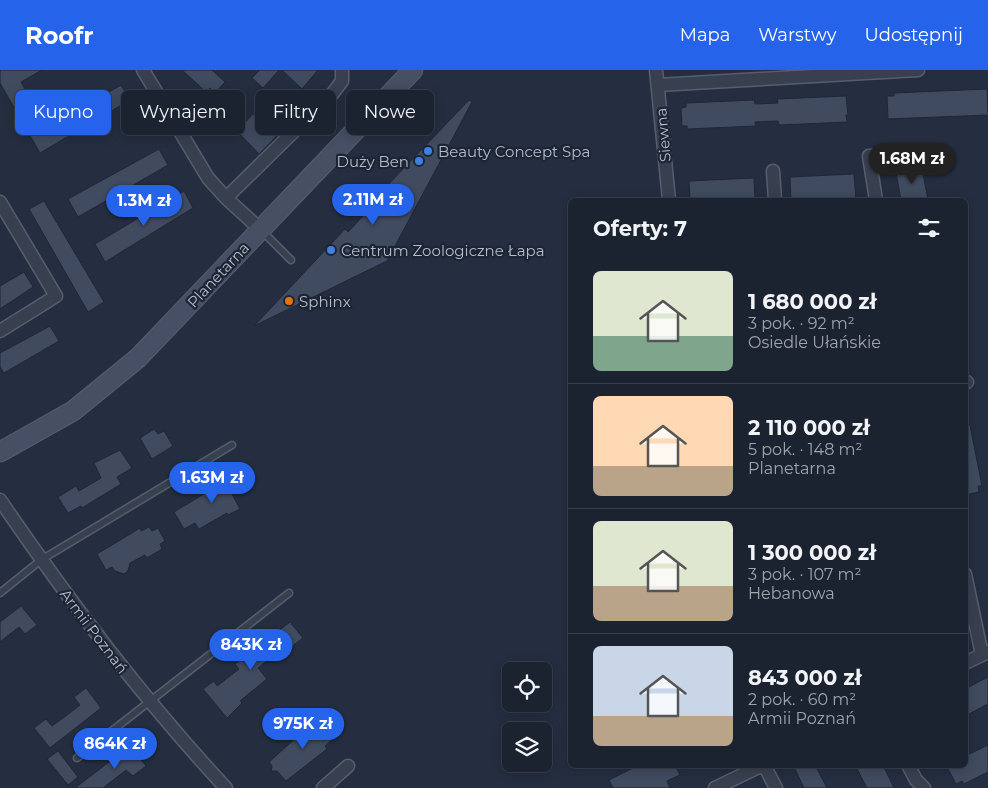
<!DOCTYPE html>
<html lang="pl">
<head>
<meta charset="utf-8">
<style>
	body { margin:0; font-family:Montserrat,sans-serif; background:#242a38; color:#f1f3f6; height:100vh; display:flex; flex-direction:column; font-size:19px; white-space:nowrap }
	* { box-sizing:border-box; margin:0 }
	p { font-size:16px; color:#a0a4ab }
	.icon { flex:none; width:28px; height:28px; fill:none; stroke:currentColor; stroke-width:2; stroke-linecap:round; stroke-linejoin:round }
	.map { position:relative; flex:1; overflow:hidden }
	.details { position:absolute; left:568px; top:128px; width:400px; height:570px; display:flex; flex-direction:column; background:#1b2230; border-radius:8px; box-shadow:0 2px 12px #0003,0 0 0 1px #393f4c }
	.details>* { flex:none }
	.hud { position:absolute; left:15px; top:20px; width:475px; height:45px; display:flex; gap:10px }
	.fabs { position:absolute; left:502px; top:592px; display:grid; gap:10px }
	.fabs a { display:grid; place-items:center; width:50px; height:50px; border-radius:8px; background:#1b2230; box-shadow:0 2px 12px #0003,0 0 0 1px #393f4c; font-size:25px }
	.price { position:absolute; translate:-50% -42px; padding:0 11px; border-radius:18px; background:#2563eb; color:#fff; font-size:16px; line-height:32px; filter:drop-shadow(0 1px 2px #0008) }
	.price::after { content:''; position:absolute; left:50%; top:30px; width:15px; height:11px; margin-left:-8px; background:inherit; clip-path:polygon(0 0,100% 0,50% 100%) }
	.price.on { background:#222; color:#fff }
	ul { padding:0; list-style:none }
	li { display:flex; align-items:center; gap:15px; height:125px; padding:0 25px }
	li+li { border-top:1px solid #393f4c }
	li span { display:grid; place-items:center; flex:none; width:140px; height:100px; border-radius:8px; color:#555 }
	li>.icon { margin-inline-start:auto }
	span .icon { width:60px; height:60px; fill:#fffc; stroke-width:1 }
	li b { font-size:21px }
	h2 { display:flex; justify-content:space-between; align-items:center; height:60px; padding:0 25px; font-size:21px }
	.chip { padding:0 18px; border-radius:8px; background:#1b2230; box-shadow:0 2px 12px #0003,0 0 0 1px #393f4c; font-size:18px; line-height:45px }
	.chip.on { background:#2563eb; color:#fff }
	header { display:flex; align-items:center; gap:30px; box-sizing:border-box; height:70px; padding:0 25px; background:#2563eb; color:#fff }
	header strong { font-size:24px }
	nav { display:flex; gap:28px; margin-inline-start:auto; font-size:18px }
	.map>svg:first-child { display:block }
</style>
</head>
<body>
<header>
<strong>Roofr</strong>
<nav><a>Mapa</a><a>Warstwy</a><a>Udostępnij</a></nav>
</header>
<div class="map">
<svg width="988" height="718" viewBox="0 0 988 718">
	<rect width="100%" height="100%" fill="#242e40"/>
	<!-- building -->
	<path fill="#404b60" stroke="#1f2737" d="M 0,0 L 42,0 L 21,12 L 47,57 L 121,15 L 130,30 L 40,83 L 0,13 Z
		M 182,0 L 212,0 L 225,12 L 215,23 L 210,18 L 206,22 Z
		M 260,0 L 279,0 L 263,18 L 252,8 Z
		M 282,0 L 318,0 L 302,19 Z
		M 987,19 L 988,45 L 888,49 L 887,26 L 894,26 L 894,23 Z
		M 846,26 L 848,45 L 846,45 L 847,52 L 779,55 L 778,51 L 755,52 L 756,56 L 687,59 L 687,56 L 682,56 L 681,38 L 686,37 L 686,33 L 754,30 L 755,34 L 778,33 L 777,29 Z
		M 294,27 L 305,37 L 259,84 L 237,61 L 253,44 L 266,57 Z
		M 469,30 L 472,32 L 387,191 L 254,256 L 345,159 L 348,162 L 363,146 L 361,143 Z
		M 159,79 L 168,95 L 78,147 L 68,129 Z
		M 922,98 L 928,130 L 901,130 L 896,103 Z
		M 854,104 L 856,130 L 791,130 L 790,107 Z
		M 754,108 L 755,130 L 690,130 L 689,111 Z
		M 184,121 L 193,138 L 105,192 L 95,174 Z
		M 44,131 L 104,232 L 88,242 L 29,139 Z
		M 24,202 L 33,217 L 0,239 L 0,216 Z
		M 50,256 L 59,271 L 4,303 L 0,297 L 0,283 Z
		M 965,355 L 970,355 L 982,416 L 978,416 L 979,422 L 965,425 Z
		M 154,359 L 158,364 L 164,361 L 173,376 L 152,389 L 140,368 Z
		M 120,380 L 132,398 L 117,407 L 121,414 L 82,438 L 81,436 L 68,443 L 58,427 L 76,416 L 79,421 L 101,408 L 94,393 Z
		M 240,403 L 247,415 L 232,424 L 240,439 L 228,445 L 227,443 L 199,459 L 195,453 L 184,459 L 174,442 L 212,419 L 211,416 L 222,410 L 223,412 Z
		M 149,457 L 152,461 L 158,458 L 165,471 L 160,474 L 162,479 L 147,488 L 145,485 L 130,493 L 128,501 L 124,504 L 115,501 L 112,497 L 106,500 L 97,484 L 140,458 L 141,461 Z
		M 21,536 L 37,555 L 25,564 L 19,557 L 0,572 L 0,552 Z
		M 290,552 L 303,568 L 286,581 L 280,585 L 278,582 L 258,598 L 267,609 L 240,631 L 242,633 L 227,648 L 203,619 L 214,611 L 217,616 L 239,599 L 235,594 Z
		M 988,607 L 988,634 L 965,646 L 965,619 Z
		M 86,618 L 101,638 L 50,678 L 34,658 L 46,649 L 52,656 L 71,642 L 80,635 L 74,627 Z
		M 316,650 L 320,655 L 325,652 L 337,666 L 325,676 L 327,679 L 286,711 L 277,701 L 271,701 L 272,696 L 269,692 Z
		M 988,675 L 988,702 L 964,714 L 962,711 L 956,714 L 946,695 L 965,695 L 965,686 Z
		M 130,676 L 146,696 L 133,706 L 126,700 L 103,718 L 75,718 Z
		M 58,681 L 78,707 L 68,715 L 47,689 Z
		M 639,695 L 675,695 L 680,705 L 667,711 L 670,718 L 613,718 L 609,710 Z
		M 803,695 L 815,695 L 827,718 L 804,718 L 795,699 Z
		M 855,695 L 883,695 L 894,718 L 867,718 Z"/>
	<g fill="none" stroke-linecap="round" stroke-linejoin="round">
		<!-- lane casing -->
		<g stroke="#565e6e" stroke-width="9">
			<path id="lane" d="M 262,161 L 291,190
				M 0,523 L 41,490 L 232,375
				M 77,688 L 289,523"/>
		</g>
		<!-- street casing -->
		<g stroke="#565e6e" stroke-width="15">
			<path id="street" d="M 143,0 L 208,108 L 226,128 L 261,160
				M 656,0 L 669,130
				M 658,15 L 918,0
				M 773,101 L 775,130
				M 226,128 L 333,23 L 342,11 L 342,0
				M 876,130 L 869,86 L 900,84
				M 0,132 L 56,226 L 0,261
				M 965,313 L 967,312
				M 0,430 C 69,531 142,628 226,718
				M 965,504 L 982,585
				M 965,593 L 988,582
				M 764,695 L 776,718
				M 908,695 L 916,710 L 924,718
				M 323,718 L 348,696
				M 715,718 L 763,695"/>
		</g>
		<!-- secondary casing -->
		<g stroke="#565e6e" stroke-width="21">
			<path id="secondary" d="M 0,382 L 73,341 L 138,288 L 413,0"/>
		</g>
		<!-- lane -->
		<use href="#lane" stroke="#384050" stroke-width="6"/>
		<!-- street -->
		<use href="#street" stroke="#384050" stroke-width="12"/>
		<!-- secondary -->
		<use href="#secondary" stroke="#464f63" stroke-width="19"/>
	</g>
	<!-- markers -->
	<g fill="#3f7fe0" stroke="#1d2535" stroke-width="2">
		<circle cx="428" cy="81" r="5"/>
		<circle cx="419" cy="91" r="5"/>
		<circle cx="331" cy="180" r="5"/>
	</g>
	<circle fill="#e8710a" stroke="#1d2535" stroke-width="2" cx="289" cy="231" r="5"/>
	<g text-anchor="middle" dominant-baseline="central" stroke-width="4.5" stroke-linejoin="round" paint-order="stroke">
		<!-- street labels -->
		<g font-size="15" fill="#b5bccb" stroke="#1d2535">
			<text transform="translate(663 65) rotate(-95)">Siewna</text>
			<text transform="translate(218 205) rotate(-47)">Planetarna</text>
			<text transform="translate(94 561) rotate(53)">Armii Poznań</text>
		</g>
		<!-- poi labels -->
		<g font-size="15" fill="#b5bccb" stroke="#1d2535" text-anchor="start">
			<text x="438" y="81">Beauty Concept Spa</text>
			<text x="409" y="91" text-anchor="end">Duży Ben</text>
			<text x="341" y="180">Centrum Zoologiczne Łapa</text>
			<text x="299" y="231">Sphinx</text>
		</g>
	</g>
</svg>
<div class="fabs">
<a><svg class="icon" aria-label="locate" viewBox="0 0 24 24"><circle cx="12" cy="12" r="6"/><path d="M12 2v4M12 18v4M2 12h4M18 12h4"/></svg></a>
<a><svg class="icon" aria-label="layers" viewBox="0 0 24 24"><path d="M12 4l9 5-9 5-9-5zM3 14l9 5 9-5"/></svg></a>
</div>
<b class="price on" style="left:912px;top:115px">1.68M zł</b>
<b class="price" style="left:373px;top:156px">2.11M zł</b>
<b class="price" style="left:144px;top:157px">1.3M zł</b>
<b class="price" style="left:212px;top:434px">1.63M zł</b>
<b class="price" style="left:251px;top:601px">843K zł</b>
<b class="price" style="left:303px;top:680px">975K zł</b>
<b class="price" style="left:115px;top:700px">864K zł</b>
<div class="hud">
<a class="chip on">Kupno</a>
<a class="chip">Wynajem</a>
<a class="chip">Filtry</a>
<a class="chip">Nowe</a>
</div>
<section class="details">
<h2>Oferty: 7<svg class="icon" aria-label="filters" viewBox="0 0 24 24"><path d="M4 7h16M4 17h16"/><circle cx="9" cy="7" r="2"/><circle cx="15" cy="17" r="2"/></svg></h2>
<ul>
<li><span style="background:linear-gradient(#dfe7d0 65%,#7fa58c 0)"><svg class="icon" aria-label="home" viewBox="0 0 24 24"><path d="M3 11l9-7 9 7M6 9v11h12V9"/></svg></span><div><b>1 680 000 zł</b><p>3 pok. · 92 m²</p><p>Osiedle Ułańskie</p></div></li>
<li><span style="background:linear-gradient(#ffd9b3 70%,#b9a48a 0)"><svg class="icon" aria-label="home" viewBox="0 0 24 24"><path d="M3 11l9-7 9 7M6 9v11h12V9"/></svg></span><div><b>2 110 000 zł</b><p>5 pok. · 148 m²</p><p>Planetarna</p></div></li>
<li><span style="background:linear-gradient(#dfe7d0 65%,#b9a48a 0)"><svg class="icon" aria-label="home" viewBox="0 0 24 24"><path d="M3 11l9-7 9 7M6 9v11h12V9"/></svg></span><div><b>1 300 000 zł</b><p>3 pok. · 107 m²</p><p>Hebanowa</p></div></li>
<li><span style="background:linear-gradient(#c9d6e8 70%,#b9a48a 0)"><svg class="icon" aria-label="home" viewBox="0 0 24 24"><path d="M3 11l9-7 9 7M6 9v11h12V9"/></svg></span><div><b>843 000 zł</b><p>2 pok. · 60 m²</p><p>Armii Poznań</p></div></li>
</ul>
</section>
</div>
</body>
</html>
